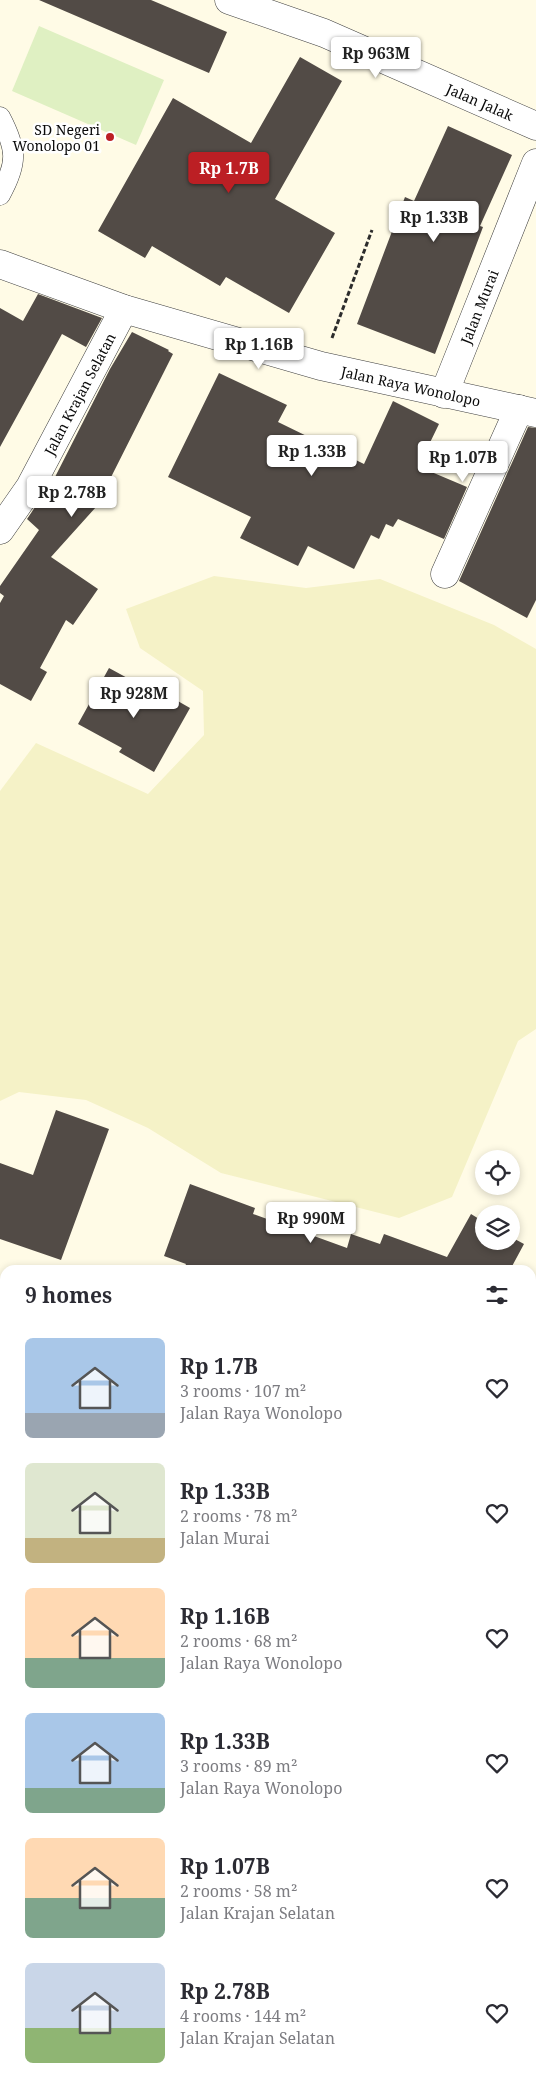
<!DOCTYPE html>
<html lang="en">
<head>
<meta charset="utf-8">
<style>
	body { margin:0; font-family:"Noto Serif",serif; background:#f7f7f7; color:#2b2b33; height:100vh; display:flex; flex-direction:column; font-size:19px; white-space:nowrap }
	* { box-sizing:border-box; margin:0 }
	p { font-size:16px; color:#7c7c81 }
	.icon { flex:none; width:28px; height:28px; fill:none; stroke:currentColor; stroke-width:2; stroke-linecap:round; stroke-linejoin:round }
	.map { position:relative; flex:1; overflow:hidden }
	.side { position:absolute; left:0px; top:1265px; width:536px; height:821px; display:flex; flex-direction:column; background:#fff; border-radius:15px 15px 0 0; box-shadow:0 2px 8px #0003 }
	.side>* { flex:none }
	.tools { position:absolute; left:475px; top:1150px; display:grid; gap:10px }
	.tools a { display:grid; place-items:center; width:45px; height:45px; border-radius:50%; background:#fff; box-shadow:0 2px 8px #0003; font-size:25px }
	.price { position:absolute; translate:-50% -42px; padding:0 11px; border-radius:5px; background:#fff; color:#222; font-size:16px; line-height:32px; filter:drop-shadow(0 1px 2px #0008) }
	.price::after { content:''; position:absolute; left:50%; top:30px; width:15px; height:11px; margin-left:-8px; background:inherit; clip-path:polygon(0 0,100% 0,50% 100%) }
	.price.on { background:#bc1f24; color:#fff }
	ul { padding:0; list-style:none }
	li { display:flex; align-items:center; gap:15px; height:125px; padding:0 25px }
	li span { display:grid; place-items:center; flex:none; width:140px; height:100px; border-radius:8px; color:#555 }
	li>.icon { margin-inline-start:auto }
	span .icon { width:60px; height:60px; fill:#fffc; stroke-width:1 }
	li b { font-size:21px }
	h2 { display:flex; justify-content:space-between; align-items:center; height:60px; padding:0 25px; font-size:21px }
	.map>svg:first-child { display:block }
</style>
</head>
<body>
<div class="map">
<svg width="536" height="2086" viewBox="0 0 536 2086">
	<rect width="100%" height="100%" fill="#fffbe6"/>
	<!-- farmland -->
	<path fill="#f5f2c7" d="M 214,576 L 306,588 L 380,579 L 494,625 L 536,649 L 536,1029 L 518,1041 L 452,1197 L 399,1218 L 221,1173 L 148,1128 L 86,1100 L 19,1092 L 0,1101 L 0,791 L 36,743 L 148,794 L 204,735 L 203,691 L 140,648 L 126,609 Z"/>
	<!-- pitch -->
	<path fill="#dff0c2" d="M 39,26 L 164,80 L 136,145 L 12,91 Z"/>
	<!-- building -->
	<path fill="#524b46" d="M 39,0 L 151,0 L 227,32 L 209,73 Z
		M 300,57 L 342,81 L 275,199 L 335,233 L 289,313 L 226,277 L 220,286 L 152,246 L 145,258 L 98,231 L 173,98 L 251,143 Z
		M 448,126 L 512,155 L 480,226 L 483,227 L 435,354 L 357,324 L 405,197 L 414,201 Z
		M 38,294 L 102,318 L 86,347 L 62,334 L 0,447 L 0,308 L 23,321 Z
		M 132,332 L 169,350 L 168,351 L 173,354 L 96,507 L 51,557 L 98,589 L 73,625 L 66,620 L 40,668 L 47,672 L 31,701 L 0,684 L 0,603 L 4,596 L 0,593 L 0,586 L 39,530 L 27,519 L 54,479 L 110,369 Z
		M 219,373 L 287,405 L 278,422 L 364,464 L 393,401 L 439,424 L 423,457 L 427,459 L 422,468 L 467,487 L 444,539 L 398,519 L 393,527 L 386,524 L 379,539 L 371,535 L 354,569 L 308,546 L 298,566 L 240,538 L 251,517 L 168,477 Z
		M 528,427 L 536,428 L 536,600 L 527,618 L 459,581 Z
		M 109,668 L 153,692 L 155,688 L 190,708 L 154,772 L 119,752 L 122,748 L 78,724 Z
		M 56,1110 L 109,1129 L 61,1260 L 0,1239 L 0,1163 L 33,1175 Z
		M 190,1184 L 255,1208 L 253,1214 L 347,1248 L 351,1234 L 380,1244 L 384,1234 L 447,1257 L 471,1214 L 484,1222 L 484,1241 L 511,1241 L 511,1237 L 524,1244 L 510,1270 L 183,1270 L 186,1264 L 164,1256 Z"/>
	<g fill="none" stroke-linecap="round" stroke-linejoin="round">
		<!-- lane casing -->
		<g stroke="#3d3d3d" stroke-width="21">
			<path id="lane" d="M 0,117 C 17,149 18,163 0,195"/>
		</g>
		<!-- street casing -->
		<g stroke="#3d3d3d" stroke-width="29">
			<g id="street">
				<path id="s1" d="M 229,0 L 324,33 L 536,126"/>
				<path id="s2" d="M 0,264 L 124,309 L 321,366 L 536,413"/>
				<path id="s3" d="M 444,394 L 536,163"/>
				<path id="s4" d="M 0,530 L 30,487 L 124,309"/>
				<path d="M 445,574 L 519,409"/>
				<path d="M 0,1298 L 5,1299"/>
				<path d="M 531,1308 L 536,1302"/>
				<path d="M 531,1916 L 536,1907"/>
				<path d="M 531,1964 L 536,1969"/>
				<path d="M 531,2018 L 536,2012"/>
				<path d="M 0,2033 L 5,2028"/>
			</g>
		</g>
		<!-- path -->
		<path stroke="#2c2c2c" stroke-width="3" stroke-dasharray="5 2.5" stroke-linecap="butt" d="M 332,338 L 372,230"/>
		<!-- lane -->
		<use href="#lane" stroke="#fff" stroke-width="20"/>
		<!-- street -->
		<use href="#street" stroke="#fff" stroke-width="28"/>
	</g>
	<!-- markers -->
	<circle fill="#bc1f24" stroke="#fff" stroke-width="2" cx="110" cy="137" r="5"/>
	<g text-anchor="middle" dominant-baseline="central" stroke-width="5" stroke-linejoin="round" paint-order="stroke">
		<!-- street labels -->
		<g font-size="14" fill="#0a0a0a" stroke="#fff">
			<text stroke="none"><textPath href="#s1" startOffset="271">Jalan Jalak</textPath></text>
			<text stroke="none"><textPath href="#s3" startOffset="94">Jalan Murai</textPath></text>
			<text stroke="none"><textPath href="#s2" startOffset="429">Jalan Raya Wonolopo</textPath></text>
			<text stroke="none"><textPath href="#s4" startOffset="158">Jalan Krajan Selatan</textPath></text>
		</g>
		<!-- poi labels -->
		<g font-size="14" fill="#0a0a0a" stroke="#fff" text-anchor="end">
			<text x="100" y="129">SD Negeri<tspan x="100" dy="16">Wonolopo 01</tspan></text>
		</g>
	</g>
</svg>
<div class="tools">
<a><svg class="icon" aria-label="locate" viewBox="0 0 24 24"><circle cx="12" cy="12" r="6"/><path d="M12 2v4M12 18v4M2 12h4M18 12h4"/></svg></a>
<a><svg class="icon" aria-label="layers" viewBox="0 0 24 24"><path d="M12 4l9 5-9 5-9-5zM3 14l9 5 9-5"/></svg></a>
</div>
<b class="price" style="left:376px;top:79px">Rp 963M</b>
<b class="price on" style="left:229px;top:194px">Rp 1.7B</b>
<b class="price" style="left:434px;top:243px">Rp 1.33B</b>
<b class="price" style="left:259px;top:370px">Rp 1.16B</b>
<b class="price" style="left:312px;top:477px">Rp 1.33B</b>
<b class="price" style="left:463px;top:483px">Rp 1.07B</b>
<b class="price" style="left:72px;top:518px">Rp 2.78B</b>
<b class="price" style="left:134px;top:719px">Rp 928M</b>
<b class="price" style="left:311px;top:1244px">Rp 990M</b>
<section class="side">
<h2>9 homes<svg class="icon" aria-label="filters" viewBox="0 0 24 24"><path d="M4 7h16M4 17h16"/><circle cx="9" cy="7" r="2"/><circle cx="15" cy="17" r="2"/></svg></h2>
<ul>
<li><span style="background:linear-gradient(#a9c7e8 75%,#9aa5b1 0)"><svg class="icon" aria-label="home" viewBox="0 0 24 24"><path d="M3 11l9-7 9 7M6 9v11h12V9"/></svg></span><div><b>Rp 1.7B</b><p>3 rooms · 107 m²</p><p>Jalan Raya Wonolopo</p></div><svg class="icon" aria-label="heart" viewBox="0 0 24 24"><path d="M12 20l-8-8c-3-5 5-10 8-4 3-6 11-1 8 4z"/></svg></li>
<li><span style="background:linear-gradient(#dfe7d0 75%,#c2b280 0)"><svg class="icon" aria-label="home" viewBox="0 0 24 24"><path d="M3 11l9-7 9 7M6 9v11h12V9"/></svg></span><div><b>Rp 1.33B</b><p>2 rooms · 78 m²</p><p>Jalan Murai</p></div><svg class="icon" aria-label="heart" viewBox="0 0 24 24"><path d="M12 20l-8-8c-3-5 5-10 8-4 3-6 11-1 8 4z"/></svg></li>
<li><span style="background:linear-gradient(#ffd9b3 70%,#7fa58c 0)"><svg class="icon" aria-label="home" viewBox="0 0 24 24"><path d="M3 11l9-7 9 7M6 9v11h12V9"/></svg></span><div><b>Rp 1.16B</b><p>2 rooms · 68 m²</p><p>Jalan Raya Wonolopo</p></div><svg class="icon" aria-label="heart" viewBox="0 0 24 24"><path d="M12 20l-8-8c-3-5 5-10 8-4 3-6 11-1 8 4z"/></svg></li>
<li><span style="background:linear-gradient(#a9c7e8 75%,#7fa58c 0)"><svg class="icon" aria-label="home" viewBox="0 0 24 24"><path d="M3 11l9-7 9 7M6 9v11h12V9"/></svg></span><div><b>Rp 1.33B</b><p>3 rooms · 89 m²</p><p>Jalan Raya Wonolopo</p></div><svg class="icon" aria-label="heart" viewBox="0 0 24 24"><path d="M12 20l-8-8c-3-5 5-10 8-4 3-6 11-1 8 4z"/></svg></li>
<li><span style="background:linear-gradient(#ffd9b3 60%,#7fa58c 0)"><svg class="icon" aria-label="home" viewBox="0 0 24 24"><path d="M3 11l9-7 9 7M6 9v11h12V9"/></svg></span><div><b>Rp 1.07B</b><p>2 rooms · 58 m²</p><p>Jalan Krajan Selatan</p></div><svg class="icon" aria-label="heart" viewBox="0 0 24 24"><path d="M12 20l-8-8c-3-5 5-10 8-4 3-6 11-1 8 4z"/></svg></li>
<li><span style="background:linear-gradient(#c9d6e8 65%,#8fb573 0)"><svg class="icon" aria-label="home" viewBox="0 0 24 24"><path d="M3 11l9-7 9 7M6 9v11h12V9"/></svg></span><div><b>Rp 2.78B</b><p>4 rooms · 144 m²</p><p>Jalan Krajan Selatan</p></div><svg class="icon" aria-label="heart" viewBox="0 0 24 24"><path d="M12 20l-8-8c-3-5 5-10 8-4 3-6 11-1 8 4z"/></svg></li>
</ul>
</section>
</div>
</body>
</html>
